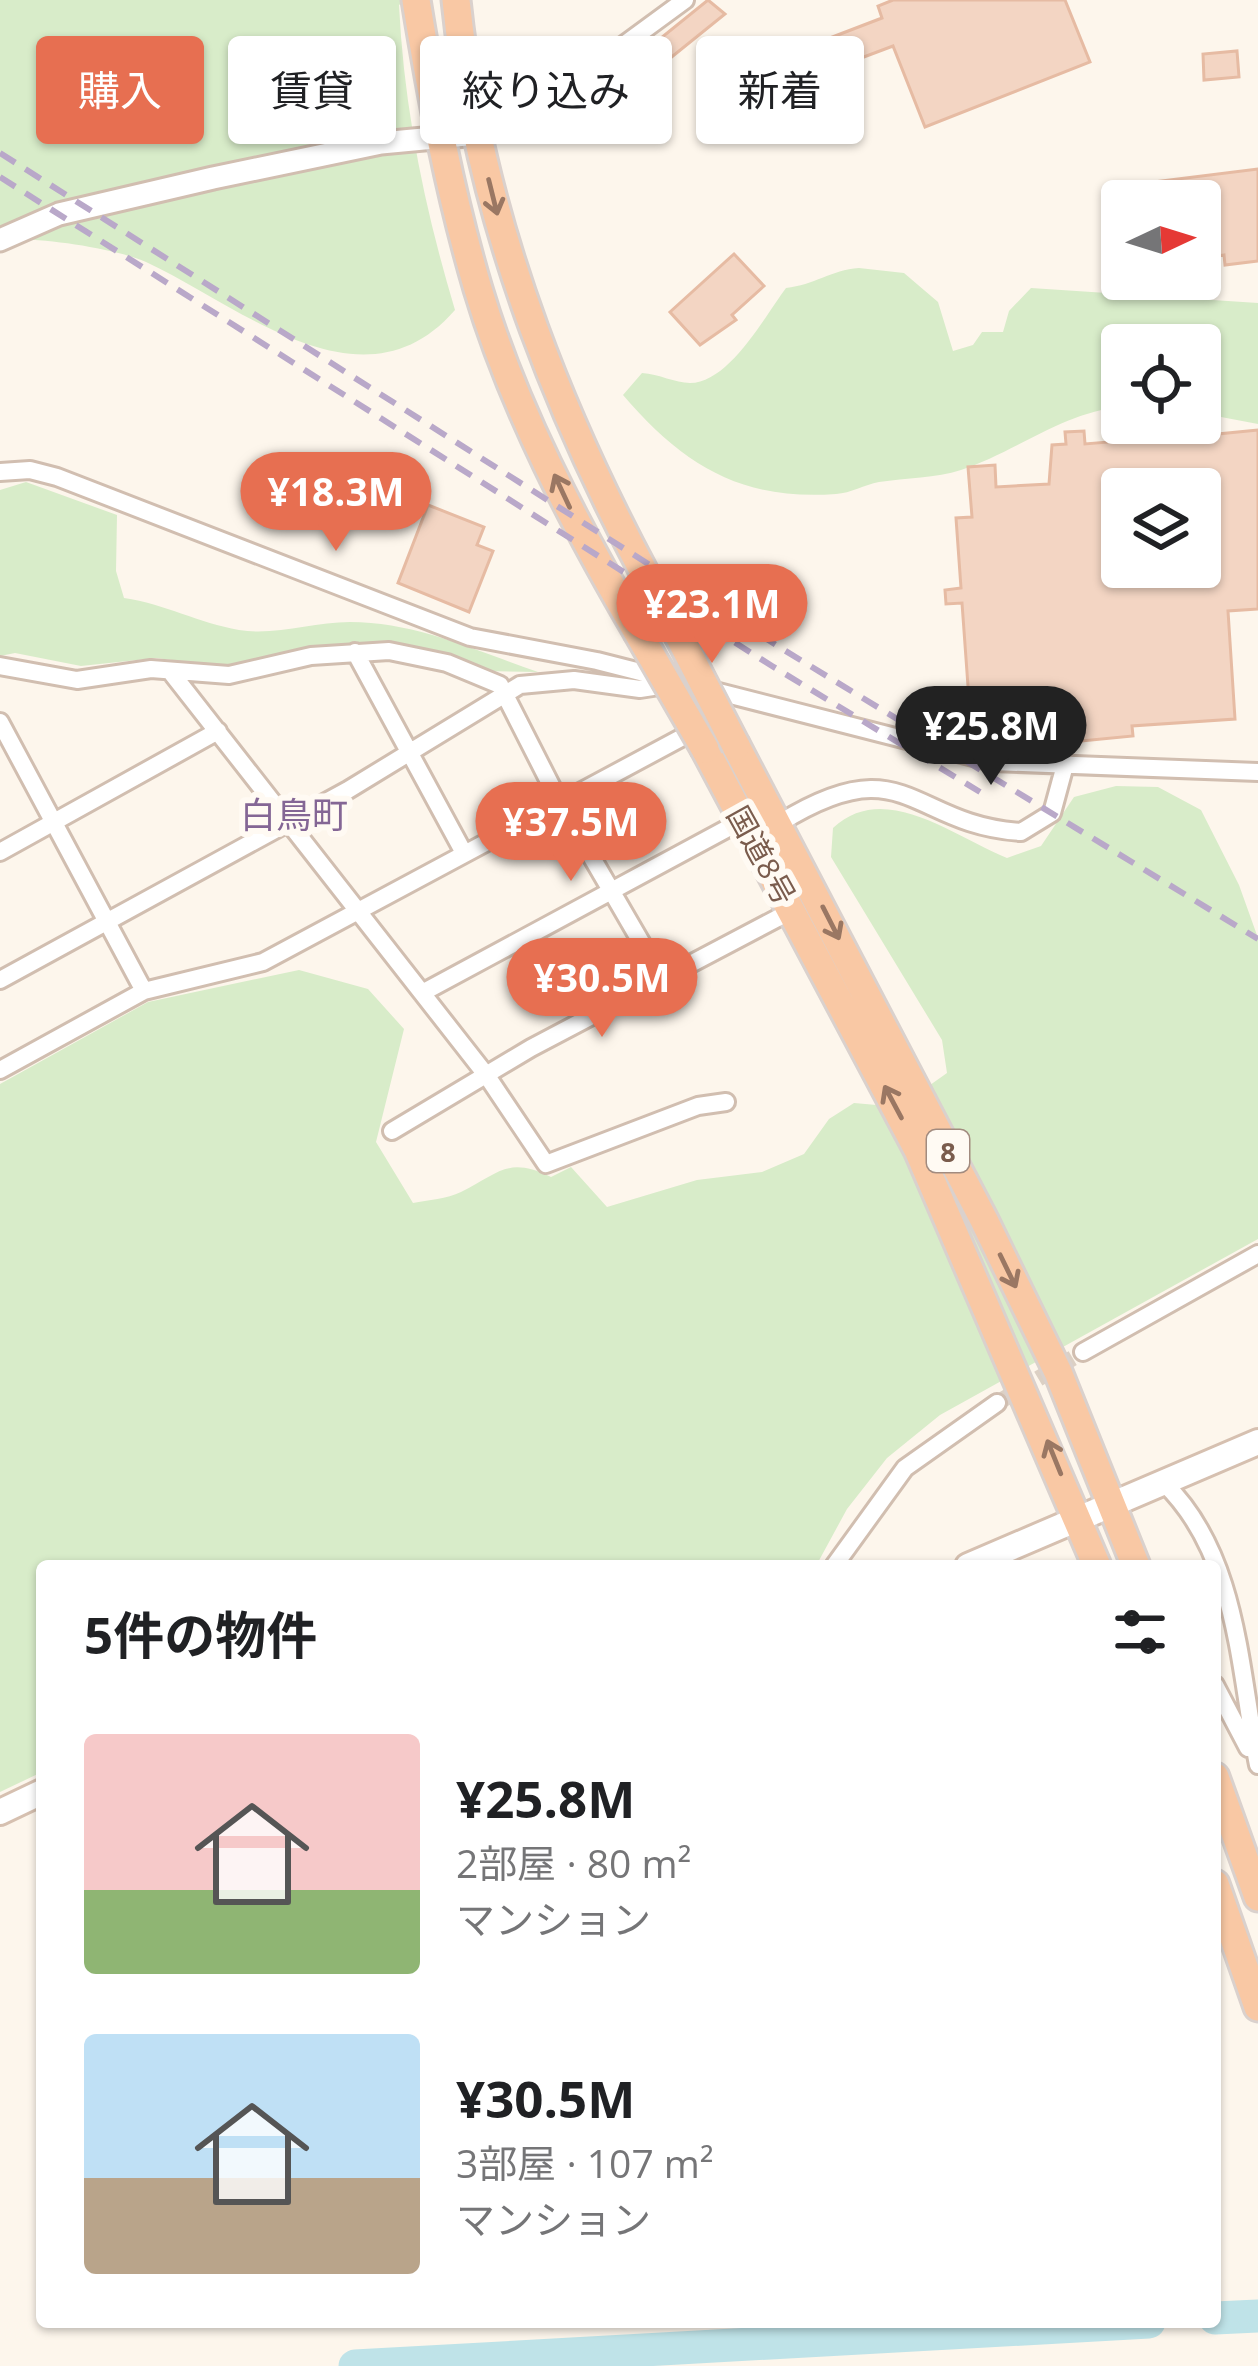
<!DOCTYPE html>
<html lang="ja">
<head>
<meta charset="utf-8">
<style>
	body { margin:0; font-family:"Open Sans","Noto Sans JP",sans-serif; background:#f6f6f6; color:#202124; height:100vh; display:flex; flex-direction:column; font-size:45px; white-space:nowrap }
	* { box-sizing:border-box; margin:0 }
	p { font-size:39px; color:#757577 }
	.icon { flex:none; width:66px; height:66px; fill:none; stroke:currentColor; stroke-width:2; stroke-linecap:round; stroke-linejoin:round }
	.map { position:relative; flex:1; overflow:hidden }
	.drawer { position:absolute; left:36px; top:1560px; width:1185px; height:768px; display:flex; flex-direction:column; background:#fff; border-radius:12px; box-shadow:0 3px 9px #0004 }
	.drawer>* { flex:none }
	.guide { position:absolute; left:36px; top:36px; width:1188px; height:108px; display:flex; gap:24px }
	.needle { width:78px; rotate:86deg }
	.fabs { position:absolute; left:1101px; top:180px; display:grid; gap:24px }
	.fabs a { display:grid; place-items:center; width:120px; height:120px; border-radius:12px; background:#fff; box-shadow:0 3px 9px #0004; font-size:60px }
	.price { position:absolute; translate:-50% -102px; padding:0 27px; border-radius:42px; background:#e76f51; color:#fff; font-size:39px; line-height:78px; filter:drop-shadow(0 3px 6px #0008) }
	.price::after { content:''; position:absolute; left:50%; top:72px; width:36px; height:27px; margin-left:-18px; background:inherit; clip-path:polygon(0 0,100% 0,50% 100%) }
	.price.on { background:#222; color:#fff }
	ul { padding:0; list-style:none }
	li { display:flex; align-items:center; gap:36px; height:300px; padding:0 48px }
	li span { display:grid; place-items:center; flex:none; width:336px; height:240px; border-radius:12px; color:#555 }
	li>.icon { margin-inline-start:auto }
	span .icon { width:144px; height:144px; fill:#fffc; stroke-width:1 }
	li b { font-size:51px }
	h2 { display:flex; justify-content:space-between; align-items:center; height:144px; padding:0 48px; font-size:51px }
	.chip { padding:0 42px; border-radius:12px; background:#fff; box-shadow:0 3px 9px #0004; font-size:42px; line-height:108px }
	.chip.on { background:#e76f51; color:#fff }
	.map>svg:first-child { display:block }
</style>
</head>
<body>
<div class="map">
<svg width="1258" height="2366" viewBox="0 0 1258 2366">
	<rect width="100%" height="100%" fill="#fdf6ec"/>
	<!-- green -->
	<path fill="#d8ecc9" d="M 0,0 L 406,0 L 399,5 C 404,109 425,210 455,310 C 363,416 239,305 146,262 C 118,249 31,235 0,241 Z
		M 859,268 L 904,273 L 938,302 L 953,351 L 973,345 L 982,332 L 1003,332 L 1009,311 L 1031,288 L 1258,303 L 1258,424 L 1200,413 L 1200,345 L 1122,345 L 1122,407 C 1065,411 1014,453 961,470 C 936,478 906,478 879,482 C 864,485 851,493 836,494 C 741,501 683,465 623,395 L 642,373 C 659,374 675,383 690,383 C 729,383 765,316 786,288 C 814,285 831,270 859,268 Z
		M 26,482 L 117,515 L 116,571 L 124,598 C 165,604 199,623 239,630 C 275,636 313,622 350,622 C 416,622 477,651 538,672 L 481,671 L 379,644 L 298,649 L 229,667 L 156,658 L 81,666 L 15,653 L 0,656 L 0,490 Z
		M 1116,786 L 1158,787 L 1201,810 L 1239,885 L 1258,938 L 1258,1239 L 940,1415 L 887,1458 L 847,1509 L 816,1566 L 42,1566 L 42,1772 L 0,1792 L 0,1084 L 148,1002 L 299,970 L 368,989 L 404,1029 L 376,1142 L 413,1203 C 428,1200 447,1199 461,1192 C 499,1173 508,1156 551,1177 L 571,1167 L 607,1207 L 697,1180 L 762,1172 L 804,1154 L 829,1119 L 854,1103 L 899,1107 L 947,1073 L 942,1040 L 831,857 L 833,828 C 885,780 952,836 1007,858 L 1041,846 L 1074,797 Z"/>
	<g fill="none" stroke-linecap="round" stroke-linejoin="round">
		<!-- river -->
		<path stroke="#bfe3e8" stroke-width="33" d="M 1215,2318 L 1258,2316
			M 355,2366 L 1149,2322"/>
	</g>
	<!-- building -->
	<path fill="#f3d5c3" stroke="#e6bba3" stroke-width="3" fill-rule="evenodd" d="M 708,0 L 725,14 L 622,97 L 609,80 Z
		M 893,0 L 1065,0 L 1090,62 L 925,127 L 893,46 L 832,69 L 822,41 L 882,18 L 878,6 Z
		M 1237,51 L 1239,77 L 1204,80 L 1203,54 Z
		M 1258,169 L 1258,261 L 1225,265 L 1224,255 L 1200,259 L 1200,201 L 1123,201 L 1121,186 Z
		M 734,254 L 764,286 L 732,315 L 736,320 L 700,345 L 670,312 Z
		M 1196,423 L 1197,436 L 1258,430 L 1258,609 L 1228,611 L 1235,719 L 1132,726 L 1133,736 L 1029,746 L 1026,696 L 969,700 L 962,603 L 946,604 L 945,590 L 961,588 L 956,518 L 972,517 L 968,467 L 995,465 L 996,487 L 1049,484 L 1052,445 L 1066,444 L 1065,432 L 1084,431 L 1085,444 L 1158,438 L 1157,425 ZM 1122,489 L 1200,489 L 1200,567 L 1122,567 Z
		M 428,505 L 484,527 L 477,545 L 493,551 L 469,612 L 398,583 Z"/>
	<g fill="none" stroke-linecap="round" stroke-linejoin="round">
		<!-- minor-tunnel -->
		<path stroke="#dcd0c4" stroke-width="16" stroke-dasharray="16 8" stroke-linecap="butt" d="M 997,1403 L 1083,1352"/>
		<!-- minor casing -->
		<g stroke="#d1beb0" stroke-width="22">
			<path id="minor" d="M 477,134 L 535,110 L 685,0
				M 0,472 L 30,470 L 57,477 L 470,637 L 597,661 L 993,762 L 1258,772
				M 355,652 L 464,853
				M 0,666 L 77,680 L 151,669 L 229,675 L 311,656 L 389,651 L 447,663 L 500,685 L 559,801 L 662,978
				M 170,671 L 487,1076 L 546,1164 L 698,1106 L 726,1102
				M 0,722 L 144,991
				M 780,823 C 906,745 910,825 1021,832 L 1052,813 L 1065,765
				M 0,852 L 218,731
				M 0,980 L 348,790 L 520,685 L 574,680 L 640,689 L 666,685
				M 422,993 L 743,820
				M 0,1070 L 144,991 L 263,962 L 694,731
				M 392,1131 L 531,1048 L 793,910
				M 1083,1352 L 1258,1254
				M 1164,1483 C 1238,1555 1239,1668 1258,1765
				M 834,1566 L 905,1468 L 997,1403
				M 1215,1685 L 1248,1748"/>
		</g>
		<!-- tertiary casing -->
		<g stroke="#d1beb0" stroke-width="27">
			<path id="tertiary" d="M 0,240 L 59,214 L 213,178 L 381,143 L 477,134"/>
		</g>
		<!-- secondary casing -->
		<g stroke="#d6c0b0" stroke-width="30">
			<path id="secondary" d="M 968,1566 L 1258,1442
				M 0,1812 L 42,1792"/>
		</g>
		<!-- trunk casing -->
		<g stroke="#dad1cd" stroke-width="33">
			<path id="trunk" d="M 416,0 C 432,98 450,194 478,289 C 513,407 575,525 637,631
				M 456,0 C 479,226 567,439 678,634
				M 736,746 L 984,1220 L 1058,1372 L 1136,1566
				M 705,749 L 918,1150 L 1097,1566
				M 1215,1777 L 1258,1897
				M 1215,1884 L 1258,2007"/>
		</g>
		<!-- minor -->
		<use href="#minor" stroke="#fff" stroke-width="16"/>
		<!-- tertiary -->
		<use href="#tertiary" stroke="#fff" stroke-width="21"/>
		<!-- secondary -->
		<use href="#secondary" stroke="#fff" stroke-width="24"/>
		<!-- trunk -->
		<use href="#trunk" stroke="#f9c8a4" stroke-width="27"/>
		<!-- rail -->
		<path stroke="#b9a8c9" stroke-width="6" stroke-dasharray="18 12" stroke-linecap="butt" d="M 0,153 L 784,650 L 1258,939
			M 0,177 L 772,666 L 980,792"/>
		<!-- trunk-bridge casing -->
		<g stroke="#dad1cd" stroke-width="33" stroke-linecap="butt">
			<path id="trunk-bridge" d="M 637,631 L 705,749
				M 678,634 L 736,746"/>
		</g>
		<!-- trunk-bridge -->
		<use href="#trunk-bridge" stroke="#f9c8a4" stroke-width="27"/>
	</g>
	<!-- one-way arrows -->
	<defs><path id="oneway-shaft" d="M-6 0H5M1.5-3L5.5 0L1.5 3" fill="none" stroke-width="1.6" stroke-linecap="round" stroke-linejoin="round" transform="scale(3)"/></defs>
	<g stroke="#9a7763">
		<use href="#oneway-shaft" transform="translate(493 197) rotate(76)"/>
		<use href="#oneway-shaft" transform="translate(562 491) rotate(-115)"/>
		<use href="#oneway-shaft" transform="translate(831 923) rotate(63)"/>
		<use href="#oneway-shaft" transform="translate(893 1102) rotate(-118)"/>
		<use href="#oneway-shaft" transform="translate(1008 1271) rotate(64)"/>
		<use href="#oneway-shaft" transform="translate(1054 1457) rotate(-112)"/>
	</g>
	<g text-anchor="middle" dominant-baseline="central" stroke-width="12" stroke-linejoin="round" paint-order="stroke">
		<!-- shield labels -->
		<rect fill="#fffaf3" stroke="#a28b7f" stroke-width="3" x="927" y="1130" width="42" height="42" rx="9"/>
		<g font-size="27" font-weight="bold" fill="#7a5c4d">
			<text x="948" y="1151">8</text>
		</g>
		<!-- street labels -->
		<g font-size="30" fill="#7a5c4d" stroke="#fffaf3">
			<text transform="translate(762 855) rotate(61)">国道8号</text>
		</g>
		<!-- quarter labels -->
		<g font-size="36" fill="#846695" stroke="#fffaf3">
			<text x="294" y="814">白鳥町</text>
		</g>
	</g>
</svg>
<div class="fabs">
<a><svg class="needle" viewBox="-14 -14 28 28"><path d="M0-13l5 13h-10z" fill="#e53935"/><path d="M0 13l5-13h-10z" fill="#757577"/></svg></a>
<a><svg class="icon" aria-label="locate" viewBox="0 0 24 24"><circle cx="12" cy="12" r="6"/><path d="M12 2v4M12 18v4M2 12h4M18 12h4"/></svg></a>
<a><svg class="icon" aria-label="layers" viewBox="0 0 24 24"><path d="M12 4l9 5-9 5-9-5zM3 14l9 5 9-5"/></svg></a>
</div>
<b class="price" style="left:336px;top:554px">¥18.3M</b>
<b class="price" style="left:712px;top:666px">¥23.1M</b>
<b class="price on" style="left:991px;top:788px">¥25.8M</b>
<b class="price" style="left:571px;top:884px">¥37.5M</b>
<b class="price" style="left:602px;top:1040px">¥30.5M</b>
<div class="guide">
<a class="chip on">購入</a>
<a class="chip">賃貸</a>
<a class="chip">絞り込み</a>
<a class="chip">新着</a>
</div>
<section class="drawer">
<h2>5件の物件<svg class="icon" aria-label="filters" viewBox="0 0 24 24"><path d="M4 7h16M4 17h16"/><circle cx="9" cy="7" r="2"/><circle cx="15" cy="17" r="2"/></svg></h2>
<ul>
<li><span style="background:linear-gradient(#f6c9c9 65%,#8fb573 0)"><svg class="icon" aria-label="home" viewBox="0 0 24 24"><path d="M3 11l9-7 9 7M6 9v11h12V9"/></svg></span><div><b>¥25.8M</b><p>2部屋 · 80 m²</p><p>マンション</p></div></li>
<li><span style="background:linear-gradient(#bfe0f5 60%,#b9a48a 0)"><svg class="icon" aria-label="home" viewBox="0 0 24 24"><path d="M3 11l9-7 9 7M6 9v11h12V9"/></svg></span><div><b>¥30.5M</b><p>3部屋 · 107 m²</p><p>マンション</p></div></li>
</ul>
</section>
</div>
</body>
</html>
